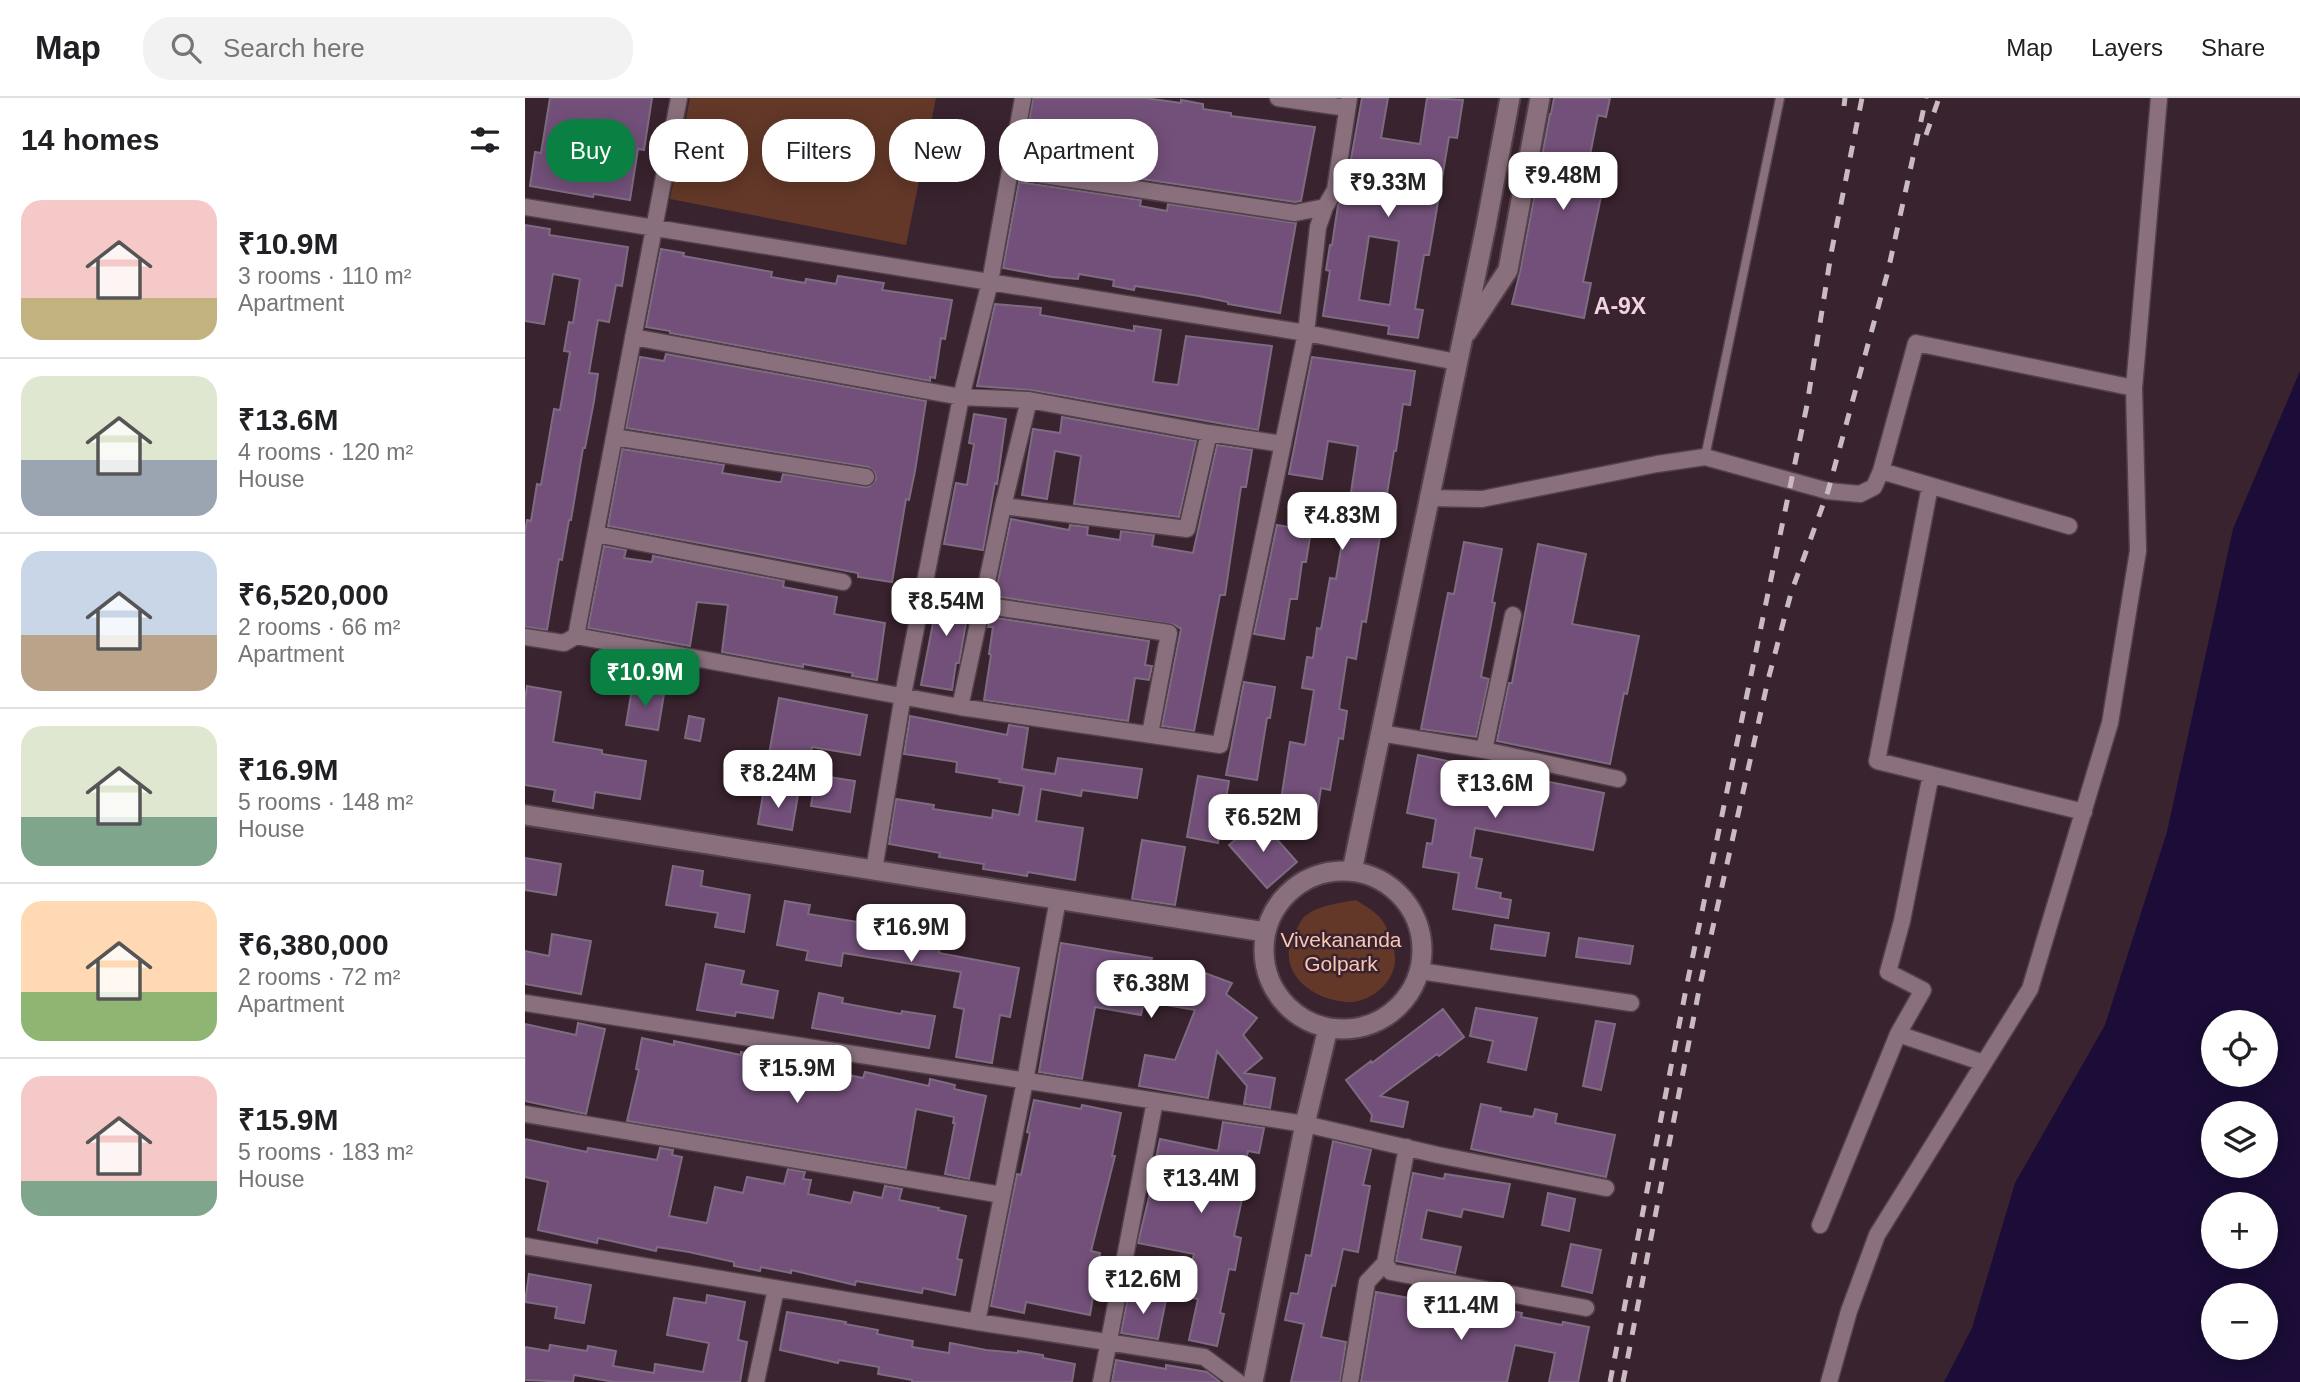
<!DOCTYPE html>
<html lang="en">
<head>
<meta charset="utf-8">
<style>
	body { margin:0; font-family:Helvetica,sans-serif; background:#f2f2f2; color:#202124; height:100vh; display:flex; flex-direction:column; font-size:26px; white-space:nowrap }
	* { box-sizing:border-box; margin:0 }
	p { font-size:23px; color:#757577 }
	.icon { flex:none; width:38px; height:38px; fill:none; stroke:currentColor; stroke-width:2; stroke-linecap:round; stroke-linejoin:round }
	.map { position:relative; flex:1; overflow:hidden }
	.side { display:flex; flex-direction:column; background:#fff; width:525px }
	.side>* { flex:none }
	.hud { position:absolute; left:21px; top:21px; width:665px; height:63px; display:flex; gap:14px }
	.tools { position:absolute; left:1676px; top:912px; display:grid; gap:14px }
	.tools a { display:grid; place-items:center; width:77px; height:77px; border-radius:50%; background:#fff; box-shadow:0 4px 18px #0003; font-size:35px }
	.price { position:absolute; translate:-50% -60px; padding:0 16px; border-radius:14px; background:#fff; color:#222; font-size:23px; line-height:46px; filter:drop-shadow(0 2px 4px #0008) }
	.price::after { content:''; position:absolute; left:50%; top:42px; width:21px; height:16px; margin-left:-10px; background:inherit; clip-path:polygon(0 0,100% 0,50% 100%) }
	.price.active { background:#0b8043; color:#fff }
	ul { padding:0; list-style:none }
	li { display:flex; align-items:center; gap:21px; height:175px; padding:0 21px }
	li+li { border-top:2px solid #e0e0e0 }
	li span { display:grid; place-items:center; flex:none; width:196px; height:140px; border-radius:21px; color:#555 }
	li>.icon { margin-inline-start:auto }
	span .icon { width:84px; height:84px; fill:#fffc; stroke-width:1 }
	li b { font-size:30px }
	h2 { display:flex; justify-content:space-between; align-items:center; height:84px; padding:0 21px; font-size:30px }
	.chip { padding:0 24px; border-radius:28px; background:#fff; box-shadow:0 4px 18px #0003; font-size:24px; line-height:63px }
	.chip.active { background:#0b8043; color:#fff }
	header { display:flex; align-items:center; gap:42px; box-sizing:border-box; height:98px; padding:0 35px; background:#fff; border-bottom:2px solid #e0e0e0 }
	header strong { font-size:33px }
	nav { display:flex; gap:38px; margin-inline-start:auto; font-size:24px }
	.search { width:490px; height:63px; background:#f2f2f2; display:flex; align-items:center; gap:18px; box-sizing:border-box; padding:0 24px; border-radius:28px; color:#757577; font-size:26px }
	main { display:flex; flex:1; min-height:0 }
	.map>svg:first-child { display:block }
</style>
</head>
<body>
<header>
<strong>Map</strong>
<div class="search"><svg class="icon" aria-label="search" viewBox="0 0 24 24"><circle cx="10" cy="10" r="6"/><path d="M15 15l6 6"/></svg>Search here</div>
<nav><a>Map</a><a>Layers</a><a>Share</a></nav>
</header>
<main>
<section class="side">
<h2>14 homes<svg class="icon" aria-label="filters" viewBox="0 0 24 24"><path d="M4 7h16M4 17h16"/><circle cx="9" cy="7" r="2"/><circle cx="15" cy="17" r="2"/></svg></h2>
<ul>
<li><span style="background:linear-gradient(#f6c9c9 70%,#c2b280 0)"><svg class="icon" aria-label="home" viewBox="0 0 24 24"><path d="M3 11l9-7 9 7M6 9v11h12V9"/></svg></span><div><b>₹10.9M</b><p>3 rooms · 110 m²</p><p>Apartment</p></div></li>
<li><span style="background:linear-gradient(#dfe7d0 60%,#9aa5b1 0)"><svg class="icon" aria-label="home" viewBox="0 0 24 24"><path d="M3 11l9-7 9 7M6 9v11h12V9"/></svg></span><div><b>₹13.6M</b><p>4 rooms · 120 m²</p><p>House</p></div></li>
<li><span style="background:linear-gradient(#c9d6e8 60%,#b9a48a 0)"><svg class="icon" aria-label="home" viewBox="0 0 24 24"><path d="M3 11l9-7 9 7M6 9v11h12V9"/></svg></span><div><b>₹6,520,000</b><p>2 rooms · 66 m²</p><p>Apartment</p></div></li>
<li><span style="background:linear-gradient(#dfe7d0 65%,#7fa58c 0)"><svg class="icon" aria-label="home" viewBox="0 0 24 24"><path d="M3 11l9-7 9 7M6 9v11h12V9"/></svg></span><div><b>₹16.9M</b><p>5 rooms · 148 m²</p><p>House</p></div></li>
<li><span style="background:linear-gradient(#ffd9b3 65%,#8fb573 0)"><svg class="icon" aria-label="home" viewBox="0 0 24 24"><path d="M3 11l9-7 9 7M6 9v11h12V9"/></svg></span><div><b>₹6,380,000</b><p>2 rooms · 72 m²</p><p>Apartment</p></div></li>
<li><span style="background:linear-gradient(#f6c9c9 75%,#7fa58c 0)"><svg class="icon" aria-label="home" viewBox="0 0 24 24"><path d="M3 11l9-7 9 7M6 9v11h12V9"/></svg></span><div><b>₹15.9M</b><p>5 rooms · 183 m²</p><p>House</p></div></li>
</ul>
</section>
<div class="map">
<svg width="1775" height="1284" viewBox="0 0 1775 1284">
	<rect width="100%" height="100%" fill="#39232e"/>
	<!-- green -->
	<path fill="#633828" d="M 165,0 L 411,0 L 381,147 L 145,101 Z
		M 831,802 C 840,808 850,813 857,822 C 863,830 871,851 870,863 C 869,886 843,906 821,904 C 783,901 748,870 771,832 C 774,828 776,821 780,818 C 794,807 814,805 831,802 Z"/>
	<!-- water -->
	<path fill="#1b0d37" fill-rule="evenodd" d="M 1775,273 L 1775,1284 L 1419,1284 L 1447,1230 L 1490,1085 L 1580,927 L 1642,734 L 1708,431 ZM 1689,924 L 1741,924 L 1741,976 L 1689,976 ZM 1689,1015 L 1741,1015 L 1741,1068 L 1689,1068 ZM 1689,1106 L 1741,1106 L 1741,1158 L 1689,1158 ZM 1689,1197 L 1741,1197 L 1741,1250 L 1689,1250 Z"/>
	<!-- building -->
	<path fill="#73507a" stroke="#7d6c81" stroke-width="2" fill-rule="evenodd" d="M 25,0 L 127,0 L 119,52 L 113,51 L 105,102 L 69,96 L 68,99 L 5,88 L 10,54 L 16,55 Z
		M 508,0 L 620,0 L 656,5 L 656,2 L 678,6 L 678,11 L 706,15 L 706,18 L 790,29 L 776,103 L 770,104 L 497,63 Z
		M 837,0 L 863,0 L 856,40 L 895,46 L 902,0 L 938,2 L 932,40 L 924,39 L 904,157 L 899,157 L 890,211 L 898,212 L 893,240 L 863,236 L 864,228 L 798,218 L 805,173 L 801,172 L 805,147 L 807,147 L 813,107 L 820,94 ZM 844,138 L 874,143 L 865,207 L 834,202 Z
		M 1029,0 L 1085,0 L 1081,19 L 1073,17 L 1062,72 L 1081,75 L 1058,184 L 1066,185 L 1059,220 L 987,206 L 995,174 L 1025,16 L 1026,16 Z
		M 494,84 L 616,102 L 615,108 L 642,113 L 643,106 L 771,125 L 755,215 L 703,206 L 703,204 L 674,198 L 610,188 L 609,192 L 588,188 L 589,182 L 554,176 L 553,181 L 527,179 L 478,170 Z
		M 0,127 L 25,131 L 24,137 L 103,149 L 97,188 L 91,187 L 84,224 L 73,222 L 64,275 L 73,276 L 69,303 L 60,350 L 58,350 L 46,422 L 44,422 L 37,462 L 34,461 L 22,532 L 0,529 L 0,434 L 2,422 L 6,423 L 12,386 L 16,387 L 29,311 L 35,312 L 45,254 L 39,253 L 44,224 L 48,225 L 55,181 L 28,176 L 19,226 L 0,223 Z
		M 136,151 L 159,155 L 158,158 L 247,174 L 246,179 L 280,185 L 281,181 L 311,186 L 313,178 L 359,185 L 357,192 L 427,202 L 420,241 L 416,240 L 410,280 L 405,279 L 405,283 L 145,235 L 145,233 L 121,229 Z
		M 470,206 L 516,210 L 515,217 L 574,227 L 609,233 L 609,228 L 636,232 L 628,284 L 653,287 L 661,238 L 747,248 L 733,332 L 506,292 L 452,288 Z
		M 141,256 L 401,303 L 390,373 L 384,402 L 381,401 L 367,484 L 333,479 L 333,475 L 83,428 L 97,351 L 199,367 L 197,375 L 253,384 L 256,384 L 258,376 L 340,389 L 345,388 L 351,381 L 350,375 L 343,369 L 101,330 L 115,259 L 139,263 Z
		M 787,259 L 890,273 L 885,307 L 878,306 L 871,353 L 869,353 L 841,524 L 837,523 L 831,561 L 822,559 L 814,611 L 822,613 L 818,641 L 814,640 L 805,692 L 796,690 L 789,734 L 752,728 L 765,644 L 780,647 L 789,592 L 777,590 L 782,559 L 788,560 L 792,530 L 796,531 L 805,480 L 811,481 L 819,433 L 810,432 L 815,399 L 825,401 L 833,348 L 803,343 L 797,381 L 764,376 Z
		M 449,316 L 481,321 L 472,386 L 470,385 L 458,452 L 419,446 L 431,385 L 442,387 L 449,346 L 444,345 Z
		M 537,319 L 671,343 L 654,419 L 549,406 L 556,358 L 530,353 L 522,401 L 497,397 L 508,331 L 535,335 Z
		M 692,347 L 727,352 L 721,389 L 716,389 L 700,497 L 695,497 L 669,633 L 637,628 L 656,531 L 650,527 L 470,498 L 486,421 L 544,432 L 545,427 L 563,429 L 562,437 L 595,442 L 596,433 L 629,437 L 627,448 L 668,455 Z
		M 752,427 L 786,433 L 781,464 L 777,464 L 772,501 L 765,501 L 759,541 L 729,536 Z
		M 939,444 L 977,451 L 967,504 L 970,505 L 956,579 L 964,581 L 951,639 L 896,631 L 923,495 L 929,496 Z
		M 1013,446 L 1061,456 L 1047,526 L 1114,538 L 1102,596 L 1099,595 L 1085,666 L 972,643 L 984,585 L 987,585 Z
		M 79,448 L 101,452 L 99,460 L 127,464 L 128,458 L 259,483 L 258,489 L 312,499 L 309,516 L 360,525 L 352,582 L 327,578 L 328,575 L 278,566 L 278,569 L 197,554 L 203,507 L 172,504 L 165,548 L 63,530 Z
		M 411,491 L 448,497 L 442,525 L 441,525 L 434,565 L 431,565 L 427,592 L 396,587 L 409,520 L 406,519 Z
		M 465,519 L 624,543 L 620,567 L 627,568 L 624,582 L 610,580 L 603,623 L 459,602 L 466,557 L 464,556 L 468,529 L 463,529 Z
		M 719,584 L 750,589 L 745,620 L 742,620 L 732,682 L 701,677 Z
		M 2,588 L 36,594 L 28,644 L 77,652 L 77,656 L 121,663 L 115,701 L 70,694 L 68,710 L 28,703 L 30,692 L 0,687 L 0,602 Z
		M 107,591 L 139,596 L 133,632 L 101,627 Z
		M 254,600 L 342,617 L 335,657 L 287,649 L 284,668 L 243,662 Z
		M 164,618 L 179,621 L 175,643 L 160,640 Z
		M 385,618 L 482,637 L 484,627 L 503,630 L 497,671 L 530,676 L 533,660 L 617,671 L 612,700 L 557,692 L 556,698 L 516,691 L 511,723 L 558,730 L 550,782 L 503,774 L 502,778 L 458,771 L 459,766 L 414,759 L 415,755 L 364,746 L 371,701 L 409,707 L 408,711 L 467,720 L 468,712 L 494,717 L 499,688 L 474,684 L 475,681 L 431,674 L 432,664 L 379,656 Z
		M 893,657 L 1079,695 L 1068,752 L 950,730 L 945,759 L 957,761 L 951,790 L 976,795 L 975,800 L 986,802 L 983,820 L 928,811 L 934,775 L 898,769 L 902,745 L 907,746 L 911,721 L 882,715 Z
		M 291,677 L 330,683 L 325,714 L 286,708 Z
		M 673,678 L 704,683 L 693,745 L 662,739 Z
		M 239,691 L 273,697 L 267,732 L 233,726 Z
		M 734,721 L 772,764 L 742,790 L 704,747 Z
		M 617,742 L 660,749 L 650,807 L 607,801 Z
		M 0,760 L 36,766 L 31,797 L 0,792 Z
		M 148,768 L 178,773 L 176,788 L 225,797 L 219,834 L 190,829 L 193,815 L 141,807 Z
		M 260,803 L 285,807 L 283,816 L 345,826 L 347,812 L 419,825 L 414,855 L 494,870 L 485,919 L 475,917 L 467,965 L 431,959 L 439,911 L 429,909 L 436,874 L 318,855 L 316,868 L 281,862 L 283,853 L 252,847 Z
		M 970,827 L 1024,835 L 1020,858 L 966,851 Z
		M 27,836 L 66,843 L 56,896 L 0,886 L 0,853 L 24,858 Z
		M 1054,840 L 1108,848 L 1105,866 L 1051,859 Z
		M 536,845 L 627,860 L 626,863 L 669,871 L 707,885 L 701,896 L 732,920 L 718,937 L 737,960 L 719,975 L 750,980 L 745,1010 L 719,1006 L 722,988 L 692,953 L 683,1000 L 614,988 L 620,957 L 650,962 L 670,912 L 619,903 L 616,917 L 570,909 L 557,981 L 514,974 Z
		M 181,866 L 219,873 L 216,886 L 253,893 L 248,920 L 211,914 L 210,918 L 172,912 Z
		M 294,895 L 318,900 L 317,905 L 376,916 L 377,913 L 410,918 L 404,950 L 287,930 Z
		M 951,910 L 1012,920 L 1001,972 L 963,964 L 968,943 L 945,938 Z
		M 918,911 L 939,939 L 914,958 L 912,956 L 855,998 L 883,1004 L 878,1029 L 846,1023 L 847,1017 L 821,982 L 846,963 L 847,965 Z
		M 1071,923 L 1090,926 L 1076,992 L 1058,988 Z
		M 53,925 L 80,931 L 61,1016 L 0,1003 L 0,926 L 51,937 Z
		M 117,940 L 149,947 L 149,943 L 216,957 L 216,954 L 338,980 L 340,974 L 404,988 L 405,981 L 430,987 L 429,991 L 461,998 L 444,1081 L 420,1076 L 430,1025 L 428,1025 L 429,1019 L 391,1011 L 381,1070 L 102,1023 L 114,972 L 111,971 Z
		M 509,1002 L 556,1011 L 557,1007 L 596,1015 L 587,1058 L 590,1058 L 566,1153 L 575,1155 L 565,1217 L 501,1204 L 499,1215 L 466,1208 L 492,1076 L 496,1077 L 505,1035 L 502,1034 Z
		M 956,1006 L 976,1010 L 975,1013 L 1008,1019 L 1010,1011 L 1032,1016 L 1030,1025 L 1090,1037 L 1081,1079 L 946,1051 Z
		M 698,1024 L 739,1030 L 734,1055 L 723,1053 L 713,1100 L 717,1101 L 709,1138 L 716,1140 L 710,1172 L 704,1171 L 695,1215 L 699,1216 L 692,1248 L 664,1242 L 673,1201 L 662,1199 L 670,1164 L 667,1164 L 669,1156 L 613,1145 L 631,1070 L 629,1070 L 635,1041 L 693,1053 Z
		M 0,1041 L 62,1054 L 63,1050 L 132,1062 L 135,1050 L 148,1052 L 147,1057 L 157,1059 L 144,1118 L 182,1125 L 190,1089 L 218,1095 L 222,1079 L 259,1086 L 263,1071 L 280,1074 L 278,1081 L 286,1082 L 283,1096 L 326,1105 L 329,1094 L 357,1100 L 360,1088 L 377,1091 L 374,1102 L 414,1110 L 413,1112 L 441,1118 L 432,1161 L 437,1162 L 430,1197 L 398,1190 L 397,1195 L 331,1183 L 330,1187 L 266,1172 L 266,1175 L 236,1169 L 235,1173 L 209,1168 L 209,1164 L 164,1154 L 132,1149 L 131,1153 L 73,1140 L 72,1145 L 13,1132 L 23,1084 L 0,1079 Z
		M 808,1043 L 846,1052 L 838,1087 L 845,1088 L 833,1154 L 818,1151 L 810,1188 L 807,1187 L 796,1239 L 821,1244 L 815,1284 L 766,1284 L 779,1226 L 760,1222 L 766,1195 L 773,1196 L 781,1157 L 786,1158 Z
		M 888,1075 L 919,1081 L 920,1076 L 985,1086 L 978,1119 L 938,1111 L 936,1119 L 902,1112 L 896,1141 L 936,1149 L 930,1175 L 871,1163 Z
		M 1023,1095 L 1050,1101 L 1044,1133 L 1017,1127 Z
		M 1046,1146 L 1076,1152 L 1067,1195 L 1037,1188 Z
		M 4,1176 L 66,1187 L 59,1225 L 30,1220 L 32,1209 L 0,1204 Z
		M 908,1192 L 926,1196 L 925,1202 L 931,1203 L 930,1206 L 971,1215 L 972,1210 L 997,1215 L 996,1219 L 1037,1227 L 1038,1224 L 1064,1229 L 1053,1284 L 1024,1284 L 1030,1255 L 990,1247 L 982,1284 L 836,1284 L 851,1194 L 906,1204 Z
		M 604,1194 L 641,1202 L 633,1241 L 596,1235 Z
		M 182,1197 L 220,1204 L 213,1242 L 222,1244 L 215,1284 L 89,1284 L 49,1277 L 48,1284 L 0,1282 L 0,1249 L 24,1253 L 25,1247 L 62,1253 L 63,1248 L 91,1253 L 88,1268 L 129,1275 L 130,1266 L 178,1274 L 184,1245 L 142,1237 L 149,1200 L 181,1205 Z
		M 262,1214 L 321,1224 L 320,1226 L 353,1232 L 352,1236 L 388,1243 L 387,1249 L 424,1255 L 425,1245 L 461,1252 L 493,1255 L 493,1253 L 518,1257 L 518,1260 L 550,1266 L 547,1284 L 387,1284 L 387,1282 L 353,1276 L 354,1269 L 314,1262 L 313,1265 L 255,1252 Z
		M 591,1262 L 641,1271 L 641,1267 L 682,1274 L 695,1284 L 587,1284 Z"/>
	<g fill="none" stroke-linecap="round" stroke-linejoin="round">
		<!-- service casing -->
		<g stroke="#52414a" stroke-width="11">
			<path id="service" d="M 1180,359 L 1255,0"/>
		</g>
		<!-- minor casing -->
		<g stroke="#52414a" stroke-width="19">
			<path id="minor" d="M 154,0 L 51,538 L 435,609 L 695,647 L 781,235 L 793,129 L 800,109
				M 753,0 L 822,10
				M 485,72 L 770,115 L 800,109 L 810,92 L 824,0
				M 0,109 L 781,235 L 932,264
				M 108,239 L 436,299 L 504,302 L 684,335 L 758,346
				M 504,302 L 478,408 L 662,431 L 684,335
				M 89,339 L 341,379
				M 1356,373 L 1544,428
				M 1405,388 L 1352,663 L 1559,714
				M 903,400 L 957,401 L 1132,366 L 1180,359 L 1303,393 L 1335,396 L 1349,389 L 1356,373 L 1391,245 L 1609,290
				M 71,436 L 318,484
				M 457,507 L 478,408
				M 0,539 L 39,545 L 51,538
				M 435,609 L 457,507 L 644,535 L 625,636
				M 855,635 L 959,652 L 1093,681
				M 959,652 L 988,517
				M 349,772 L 378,597 L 436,299 L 465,184 L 498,0
				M 533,801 L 500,983 L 452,1224 L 679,1259 L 713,1284
				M 895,873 L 1106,905
				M 0,905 L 780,1026 L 913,1057 L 1081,1090
				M 1373,936 L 1459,965
				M 0,1016 L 477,1097
				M 882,1049 L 860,1165 L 866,1174 L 1061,1210
				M 1295,1127 L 1373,936 L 1398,892 L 1363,874 L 1377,823 L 1406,676
				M 0,1148 L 452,1224
				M 231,1284 L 251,1191
				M 576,1284 L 630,1003
				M 825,1284 L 842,1184 L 860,1165
				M 1304,1284 L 1324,1213 L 1352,1137 L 1505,891 L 1585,625 L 1613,453 L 1609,290 L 1634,0"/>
		</g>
		<!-- tertiary casing -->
		<g stroke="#52414a" stroke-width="23">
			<path id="tertiary" d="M 942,234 L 983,172 L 1015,0
				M 0,717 L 740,834
				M739 852a79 79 0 1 1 158 0a79 79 0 1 1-158 0Z
				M 827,773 L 961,128 L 985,0
				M 728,1284 L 780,1026 L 803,930"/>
		</g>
		<!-- service -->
		<use href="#service" stroke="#8a707d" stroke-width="8"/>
		<!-- minor -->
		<use href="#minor" stroke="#8a707d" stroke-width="16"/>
		<!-- tertiary -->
		<use href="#tertiary" stroke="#8a707d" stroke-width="19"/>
		<!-- rail -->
		<path stroke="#cabac2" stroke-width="5" stroke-dasharray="12 12" stroke-linecap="butt" d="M 1319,8 L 1320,0
			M 1401,37 L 1414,0
			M 1085,1284 L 1162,886 L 1282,307 L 1306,156 L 1337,0
			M 1098,1284 L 1175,887 L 1243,582 L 1266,495 L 1303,393 L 1363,173 L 1401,0"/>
	</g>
	<g text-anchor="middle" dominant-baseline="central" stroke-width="5" stroke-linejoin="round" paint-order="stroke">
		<!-- park labels -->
		<g font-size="21" fill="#fac7b4" stroke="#39232e">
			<text x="816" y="841">Vivekananda<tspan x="816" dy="24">Golpark</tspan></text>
		</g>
		<!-- neighbourhood labels -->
		<g font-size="23" font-weight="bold" fill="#f1d3e1" stroke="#39232e">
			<text x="1095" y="208">A-9X</text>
		</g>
	</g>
</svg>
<div class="tools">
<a><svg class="icon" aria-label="locate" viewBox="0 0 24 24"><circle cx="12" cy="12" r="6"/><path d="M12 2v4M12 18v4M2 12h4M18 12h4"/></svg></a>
<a><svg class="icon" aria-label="layers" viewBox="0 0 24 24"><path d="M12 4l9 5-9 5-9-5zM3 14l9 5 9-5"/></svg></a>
<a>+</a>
<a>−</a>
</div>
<b class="price" style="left:1038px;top:114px">₹9.48M</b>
<b class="price" style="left:863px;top:121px">₹9.33M</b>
<b class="price" style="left:817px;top:454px">₹4.83M</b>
<b class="price" style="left:421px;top:540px">₹8.54M</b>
<b class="price active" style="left:120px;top:611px">₹10.9M</b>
<b class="price" style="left:253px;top:712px">₹8.24M</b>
<b class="price" style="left:970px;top:722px">₹13.6M</b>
<b class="price" style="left:738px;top:756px">₹6.52M</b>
<b class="price" style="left:386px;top:866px">₹16.9M</b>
<b class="price" style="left:626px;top:922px">₹6.38M</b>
<b class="price" style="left:272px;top:1007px">₹15.9M</b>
<b class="price" style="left:676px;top:1117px">₹13.4M</b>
<b class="price" style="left:618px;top:1218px">₹12.6M</b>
<b class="price" style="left:936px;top:1244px">₹11.4M</b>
<div class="hud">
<a class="chip active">Buy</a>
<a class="chip">Rent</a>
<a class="chip">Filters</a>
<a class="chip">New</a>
<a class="chip">Apartment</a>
</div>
</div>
</main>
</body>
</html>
